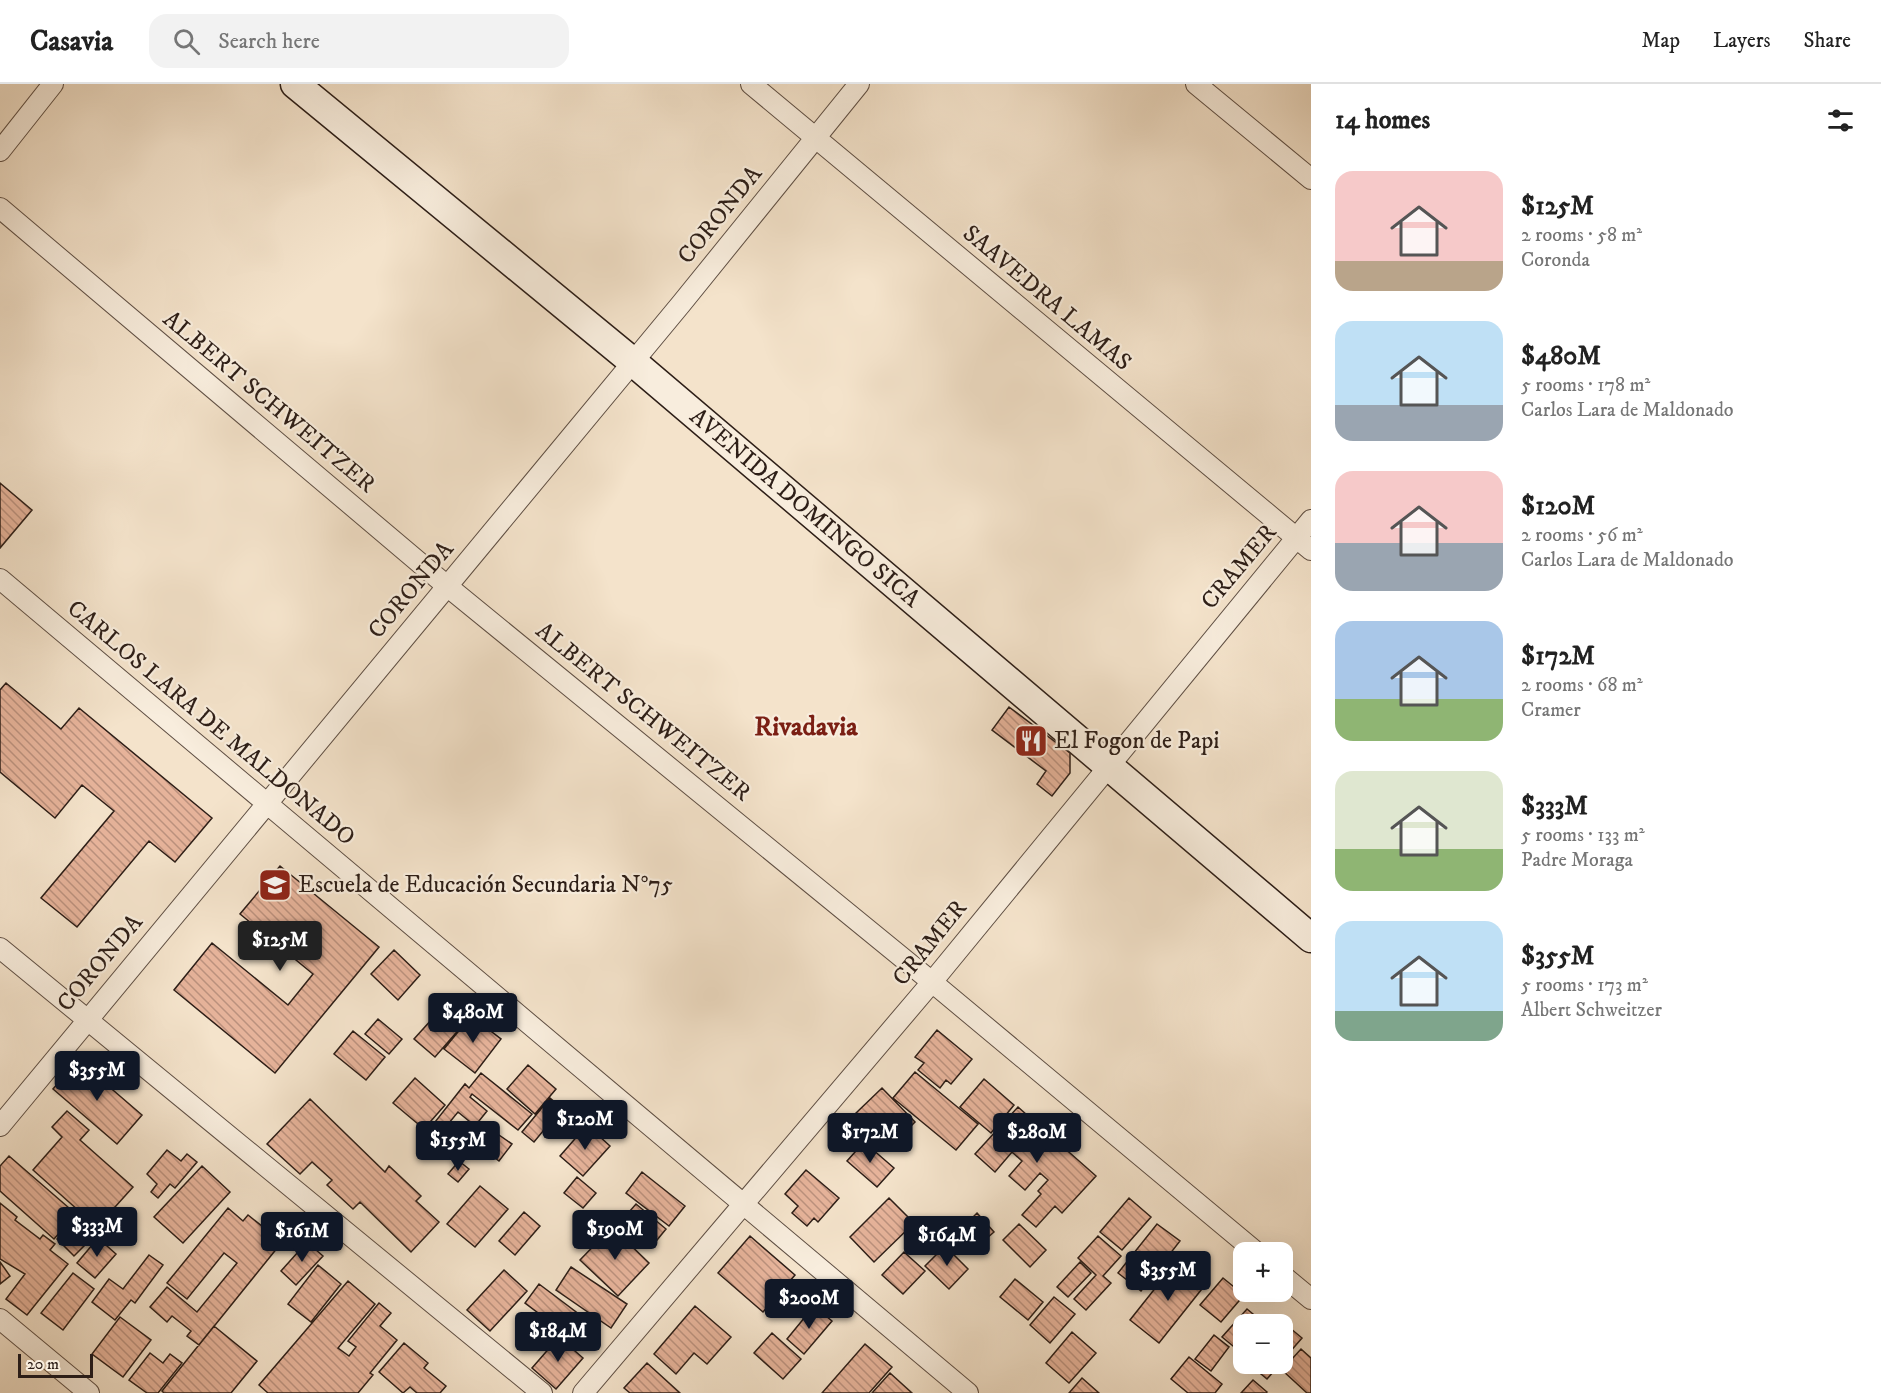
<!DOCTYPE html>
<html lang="en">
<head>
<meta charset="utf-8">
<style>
	body { margin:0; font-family:"IM FELL DW Pica",serif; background:#f2f2f2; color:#222; height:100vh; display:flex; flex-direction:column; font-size:22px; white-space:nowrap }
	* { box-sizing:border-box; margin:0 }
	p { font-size:20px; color:#767676 }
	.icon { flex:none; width:33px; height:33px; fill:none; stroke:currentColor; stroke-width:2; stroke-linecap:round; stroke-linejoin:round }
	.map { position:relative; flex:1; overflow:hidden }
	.drawer { display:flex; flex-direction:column; background:#fff; width:570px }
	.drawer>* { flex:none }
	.tools { position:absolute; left:1233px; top:1158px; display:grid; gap:12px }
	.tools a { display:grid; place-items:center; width:60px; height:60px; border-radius:12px; background:#fff; box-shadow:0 6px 24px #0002; font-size:30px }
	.scale { position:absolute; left:18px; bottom:15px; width:75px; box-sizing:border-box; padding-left:6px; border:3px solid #2d1e17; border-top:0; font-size:16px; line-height:21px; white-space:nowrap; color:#2d1e17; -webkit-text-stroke:4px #f8eddd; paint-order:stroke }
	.price { position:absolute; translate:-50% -51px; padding:0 14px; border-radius:6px; background:#111827; color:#fff; font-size:20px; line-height:39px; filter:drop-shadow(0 2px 3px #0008) }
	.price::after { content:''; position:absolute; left:50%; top:36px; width:18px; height:14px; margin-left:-9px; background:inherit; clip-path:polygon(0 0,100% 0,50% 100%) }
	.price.selected { background:#222; color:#fff }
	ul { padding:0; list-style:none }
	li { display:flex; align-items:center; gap:18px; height:150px; padding:0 24px }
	li span { display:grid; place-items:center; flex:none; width:168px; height:120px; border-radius:18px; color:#555 }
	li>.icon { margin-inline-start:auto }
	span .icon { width:72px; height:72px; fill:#fffc; stroke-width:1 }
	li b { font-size:26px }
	h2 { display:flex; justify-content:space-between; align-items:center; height:72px; padding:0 24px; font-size:26px }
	header { display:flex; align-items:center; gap:36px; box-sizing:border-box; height:84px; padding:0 30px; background:#fff; border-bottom:2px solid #e0e0e0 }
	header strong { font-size:28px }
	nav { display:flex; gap:33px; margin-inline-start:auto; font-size:21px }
	.search { width:420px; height:54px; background:#f2f2f2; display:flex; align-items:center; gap:15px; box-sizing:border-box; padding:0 21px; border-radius:18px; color:#767676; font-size:22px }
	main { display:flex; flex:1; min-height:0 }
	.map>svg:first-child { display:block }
</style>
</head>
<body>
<header>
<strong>Casavia</strong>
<div class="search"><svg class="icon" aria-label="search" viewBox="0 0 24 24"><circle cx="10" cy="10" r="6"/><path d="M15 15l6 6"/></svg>Search here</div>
<nav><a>Map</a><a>Layers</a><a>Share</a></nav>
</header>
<main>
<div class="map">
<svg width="1311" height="1309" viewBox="0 0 1311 1309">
	<defs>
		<pattern id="building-back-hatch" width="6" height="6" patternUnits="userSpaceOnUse" patternTransform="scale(1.5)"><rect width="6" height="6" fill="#e6b39a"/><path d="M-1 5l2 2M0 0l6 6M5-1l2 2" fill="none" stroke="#bb917d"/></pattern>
	</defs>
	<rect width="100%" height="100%" fill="#f4e3cb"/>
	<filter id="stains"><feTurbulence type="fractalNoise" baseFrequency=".00333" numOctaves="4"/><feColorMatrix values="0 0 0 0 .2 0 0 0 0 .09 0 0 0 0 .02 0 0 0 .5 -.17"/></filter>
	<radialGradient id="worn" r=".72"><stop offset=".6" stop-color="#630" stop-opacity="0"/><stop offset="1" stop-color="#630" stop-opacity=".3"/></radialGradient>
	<!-- building -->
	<path fill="url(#building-back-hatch)" stroke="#2d1e17" stroke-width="1.5" d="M 0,399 L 32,426 L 0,464 Z
		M 6,599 L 61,645 L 79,624 L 212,734 L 175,778 L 149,757 L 77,843 L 41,814 L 114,727 L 82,701 L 55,734 L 0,688 L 0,606 Z
		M 1009,623 L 1070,669 L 1070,689 L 1052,712 L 1037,700 L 1046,687 L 992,646 Z
		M 280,782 L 379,863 L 275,989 L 174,906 L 212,859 L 288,921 L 313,890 L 240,830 Z
		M 394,866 L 420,891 L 398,916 L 371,890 Z
		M 442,924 L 462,942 L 435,973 L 414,955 Z
		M 471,932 L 501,955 L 475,989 L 444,965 Z
		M 378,935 L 402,955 L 389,970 L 365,950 Z
		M 937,946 L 972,975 L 951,1000 L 946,996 L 940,1004 L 918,986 L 924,979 L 915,973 Z
		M 353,947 L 385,973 L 366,996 L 334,970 Z
		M 78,976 L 142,1031 L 117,1060 L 53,1005 Z
		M 528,981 L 556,1005 L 535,1030 L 507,1005 Z
		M 915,988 L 978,1040 L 956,1066 L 893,1014 Z
		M 481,989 L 532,1030 L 518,1046 L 472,1010 L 470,1013 L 487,1027 L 475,1042 L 458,1028 L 444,1045 L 435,1038 L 465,1000 L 469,1004 Z
		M 415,994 L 445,1021 L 424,1045 L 393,1019 Z
		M 984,995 L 1014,1021 L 991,1049 L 960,1023 Z
		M 882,1004 L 915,1038 L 889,1064 L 855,1030 Z
		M 550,1014 L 562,1024 L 534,1058 L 522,1048 Z
		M 310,1015 L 385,1088 L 389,1082 L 421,1112 L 416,1117 L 439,1138 L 411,1168 L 360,1118 L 353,1125 L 327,1101 L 332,1096 L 312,1078 L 300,1090 L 267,1060 Z
		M 1018,1023 L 1096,1092 L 1062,1129 L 1055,1122 L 1036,1143 L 1022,1131 L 1041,1110 L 1038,1107 L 1048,1096 L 1040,1089 L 1025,1106 L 1009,1092 L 1022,1077 L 1012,1068 L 995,1088 L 975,1070 Z
		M 67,1027 L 89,1046 L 80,1056 L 133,1103 L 97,1143 L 33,1086 L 62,1053 L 52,1043 Z
		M 587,1041 L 610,1062 L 583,1092 L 560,1072 Z
		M 499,1051 L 512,1060 L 499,1077 L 486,1067 Z
		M 864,1058 L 894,1084 L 877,1103 L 847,1077 Z
		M 167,1066 L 181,1077 L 187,1070 L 197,1078 L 175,1104 L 170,1100 L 158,1114 L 151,1108 L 157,1100 L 147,1090 Z
		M 9,1072 L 76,1130 L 54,1155 L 0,1107 L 0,1082 Z
		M 459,1077 L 469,1085 L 458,1098 L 448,1090 Z
		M 202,1082 L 230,1108 L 183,1159 L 154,1133 Z
		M 806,1086 L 839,1114 L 818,1138 L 814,1134 L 807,1142 L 792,1129 L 798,1122 L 785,1110 Z
		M 642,1088 L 685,1122 L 669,1142 L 626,1109 Z
		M 577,1093 L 596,1109 L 583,1124 L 564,1109 Z
		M 480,1102 L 508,1125 L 475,1163 L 447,1140 Z
		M 889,1114 L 914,1139 L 874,1178 L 850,1153 Z
		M 1129,1114 L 1151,1133 L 1122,1166 L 1100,1148 Z
		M 0,1119 L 17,1133 L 15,1136 L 40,1155 L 43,1151 L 55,1160 L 50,1166 L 68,1180 L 27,1231 L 6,1215 L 25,1190 L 0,1175 Z
		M 636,1120 L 666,1145 L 653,1161 L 623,1135 Z
		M 228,1124 L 243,1137 L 248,1131 L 282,1158 L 199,1261 L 187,1252 L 191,1247 L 172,1232 L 167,1238 L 150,1223 L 167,1203 L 197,1228 L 237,1179 L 224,1169 L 187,1215 L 167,1199 Z
		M 524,1128 L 540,1142 L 515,1171 L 499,1157 Z
		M 977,1129 L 994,1148 L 979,1161 L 963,1143 Z
		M 77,1136 L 94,1152 L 74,1172 L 57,1155 Z
		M 1019,1140 L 1046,1166 L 1030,1183 L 1003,1156 Z
		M 1157,1140 L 1180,1157 L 1141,1207 L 1118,1189 Z
		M 612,1143 L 649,1179 L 618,1212 L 580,1176 Z
		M 750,1152 L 795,1191 L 763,1228 L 718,1189 Z
		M 1098,1152 L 1121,1172 L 1103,1192 L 1111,1199 L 1086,1226 L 1074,1215 L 1096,1191 L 1078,1174 Z
		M 98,1154 L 116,1170 L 95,1194 L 77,1179 Z
		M 307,1158 L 323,1172 L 296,1201 L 281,1187 Z
		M 945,1162 L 968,1185 L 949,1205 L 925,1182 Z
		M 904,1168 L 925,1187 L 903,1210 L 882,1191 Z
		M 149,1171 L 163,1181 L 135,1219 L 131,1216 L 115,1236 L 92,1218 L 109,1195 L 123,1205 Z
		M 0,1178 L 10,1192 L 0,1200 Z
		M 1080,1178 L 1091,1189 L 1068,1213 L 1057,1203 Z
		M 1176,1178 L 1205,1201 L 1159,1259 L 1130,1236 Z
		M 318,1181 L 341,1200 L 311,1238 L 288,1220 Z
		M 571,1183 L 627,1220 L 611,1244 L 556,1206 Z
		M 504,1186 L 527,1207 L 490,1247 L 467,1226 Z
		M 73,1189 L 94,1205 L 63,1246 L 41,1229 Z
		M 1223,1194 L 1244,1211 L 1221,1238 L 1200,1221 Z
		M 1015,1195 L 1043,1218 L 1028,1236 L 1000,1213 Z
		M 348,1197 L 375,1220 L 338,1264 L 349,1272 L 356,1263 L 348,1257 L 379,1219 L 391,1229 L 380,1242 L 397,1256 L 370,1289 L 373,1291 L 358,1309 L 268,1309 L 259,1301 Z
		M 539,1200 L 600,1246 L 586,1265 L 525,1219 Z
		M 1054,1213 L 1075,1230 L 1050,1259 L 1030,1241 Z
		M 695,1222 L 731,1253 L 707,1280 L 694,1269 L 676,1290 L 654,1270 Z
		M 814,1222 L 832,1237 L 804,1270 L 787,1255 Z
		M 1247,1225 L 1265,1240 L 1244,1240 L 1244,1271 L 1222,1253 Z
		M 120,1233 L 151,1256 L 123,1293 L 92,1270 Z
		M 1278,1234 L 1302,1254 L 1282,1277 L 1282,1240 L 1273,1240 Z
		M 214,1242 L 257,1277 L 231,1309 L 164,1309 L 162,1307 Z
		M 1072,1248 L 1096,1269 L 1069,1299 L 1046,1279 Z
		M 772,1249 L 801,1275 L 783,1295 L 754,1269 Z
		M 1214,1251 L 1229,1263 L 1211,1287 L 1195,1275 Z
		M 559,1253 L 583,1274 L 556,1305 L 532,1284 Z
		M 404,1259 L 428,1279 L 424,1284 L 446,1302 L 440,1309 L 417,1309 L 410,1303 L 403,1309 L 379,1288 Z
		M 865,1260 L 892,1283 L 869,1309 L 822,1309 Z
		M 1301,1265 L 1311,1274 L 1311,1309 L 1307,1309 L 1282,1286 Z
		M 150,1269 L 163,1279 L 170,1270 L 182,1279 L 158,1309 L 147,1309 L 129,1296 Z
		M 1189,1273 L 1222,1300 L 1215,1309 L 1188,1309 L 1171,1295 Z
		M 647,1279 L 680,1309 L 630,1309 L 624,1304 Z
		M 1249,1280 L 1280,1280 L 1267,1295 Z
		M 890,1289 L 912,1309 L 872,1309 Z
		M 1082,1294 L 1099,1309 L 1069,1309 Z
		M 1253,1296 L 1267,1308 L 1266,1309 L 1241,1309 Z"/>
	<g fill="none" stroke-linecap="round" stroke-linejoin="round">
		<!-- street casing -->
		<g stroke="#5f4f44" stroke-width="22">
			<path id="street" d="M 751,0 L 1311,466
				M 1196,0 L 1311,95
				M 0,67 L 53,0
				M 0,124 L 447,502 L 932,898 L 1256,1168
				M 0,495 L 968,1309
				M 0,864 L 542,1309
				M 0,1042 L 681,220 L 859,0
				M 1282,1191 L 1311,1215
				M 0,1235 L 89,1309
				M 583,1309 L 932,898 L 1311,436"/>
		</g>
		<!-- secondary casing -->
		<g stroke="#2d1e17" stroke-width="31">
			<g id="secondary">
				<path id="s1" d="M 295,0 L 633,278 L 1311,854"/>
			</g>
		</g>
		<!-- street -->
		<use href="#street" stroke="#f8eddd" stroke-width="20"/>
		<!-- secondary -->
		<use href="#secondary" stroke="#f8eddd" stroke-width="28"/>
	</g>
	<!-- icons -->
	<defs>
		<g id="restaurant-square" transform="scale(1.725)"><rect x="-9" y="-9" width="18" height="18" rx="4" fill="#8f2418" stroke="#f8eddd"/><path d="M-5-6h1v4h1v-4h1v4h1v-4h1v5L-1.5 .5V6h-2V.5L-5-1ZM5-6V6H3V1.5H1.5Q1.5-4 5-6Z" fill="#fff"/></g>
		<g id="school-square" transform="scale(1.725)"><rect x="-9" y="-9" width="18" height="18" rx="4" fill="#8f2418" stroke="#f8eddd"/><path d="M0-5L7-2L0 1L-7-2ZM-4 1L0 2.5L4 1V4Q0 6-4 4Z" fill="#fff"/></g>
	</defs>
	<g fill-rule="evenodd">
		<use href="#restaurant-square" x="1031" y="657"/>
		<use href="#school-square" x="275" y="801"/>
	</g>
	<g text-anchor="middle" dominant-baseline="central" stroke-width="4.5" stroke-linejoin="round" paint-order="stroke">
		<!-- street labels -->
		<g font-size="24" fill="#2d1e17" stroke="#f8eddd">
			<text transform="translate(720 131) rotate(-51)">CORONDA</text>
			<text transform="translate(1047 214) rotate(40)">SAAVEDRA LAMAS</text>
			<text transform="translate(269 318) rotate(40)">ALBERT SCHWEITZER</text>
			<text stroke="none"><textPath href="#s1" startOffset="663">AVENIDA DOMINGO SICA</textPath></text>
			<text transform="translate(1239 483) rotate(-50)">CRAMER</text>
			<text transform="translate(411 506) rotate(-50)">CORONDA</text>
			<text transform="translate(643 628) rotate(39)">ALBERT SCHWEITZER</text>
			<text transform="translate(211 639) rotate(40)">CARLOS LARA DE MALDONADO</text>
			<text transform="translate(930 859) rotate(-51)">CRAMER</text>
			<text transform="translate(100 879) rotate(-50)">CORONDA</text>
		</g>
		<!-- poi labels -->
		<g font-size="24" fill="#2d1e17" stroke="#f8eddd" text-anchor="start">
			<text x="1054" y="657">El Fogon de Papi</text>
			<text x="298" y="801">Escuela de Educación Secundaria N°75</text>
		</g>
		<!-- quarter labels -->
		<g font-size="27" font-weight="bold" fill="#7a1f14" stroke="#f8eddd">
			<text x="806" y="643">Rivadavia</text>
		</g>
	</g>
	<rect width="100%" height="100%" filter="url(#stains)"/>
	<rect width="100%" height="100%" fill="url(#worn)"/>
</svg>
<div class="tools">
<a>+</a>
<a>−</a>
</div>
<div class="scale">20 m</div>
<b class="price selected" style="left:280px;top:888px">$125M</b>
<b class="price" style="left:473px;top:960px">$480M</b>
<b class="price" style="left:97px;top:1018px">$355M</b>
<b class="price" style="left:585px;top:1067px">$120M</b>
<b class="price" style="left:870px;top:1080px">$172M</b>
<b class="price" style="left:1037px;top:1080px">$280M</b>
<b class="price" style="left:458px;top:1088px">$155M</b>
<b class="price" style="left:97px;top:1174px">$333M</b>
<b class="price" style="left:615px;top:1177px">$190M</b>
<b class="price" style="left:302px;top:1179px">$161M</b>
<b class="price" style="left:947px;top:1183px">$164M</b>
<b class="price" style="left:1168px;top:1218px">$355M</b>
<b class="price" style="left:809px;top:1246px">$200M</b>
<b class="price" style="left:558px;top:1279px">$184M</b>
</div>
<section class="drawer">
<h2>14 homes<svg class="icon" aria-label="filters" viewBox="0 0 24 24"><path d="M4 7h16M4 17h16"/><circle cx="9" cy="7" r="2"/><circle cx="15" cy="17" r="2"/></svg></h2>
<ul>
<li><span style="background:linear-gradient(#f6c9c9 75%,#b9a48a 0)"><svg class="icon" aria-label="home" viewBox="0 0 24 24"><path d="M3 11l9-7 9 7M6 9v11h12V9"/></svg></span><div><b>$125M</b><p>2 rooms · 58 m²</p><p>Coronda</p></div></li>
<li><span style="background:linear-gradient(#bfe0f5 70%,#9aa5b1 0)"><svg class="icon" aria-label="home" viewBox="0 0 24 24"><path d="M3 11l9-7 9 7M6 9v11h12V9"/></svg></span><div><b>$480M</b><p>5 rooms · 178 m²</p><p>Carlos Lara de Maldonado</p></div></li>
<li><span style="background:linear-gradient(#f6c9c9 60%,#9aa5b1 0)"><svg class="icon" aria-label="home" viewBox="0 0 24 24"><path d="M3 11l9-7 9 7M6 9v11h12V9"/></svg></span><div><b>$120M</b><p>2 rooms · 56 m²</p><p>Carlos Lara de Maldonado</p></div></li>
<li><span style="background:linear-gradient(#a9c7e8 65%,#8fb573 0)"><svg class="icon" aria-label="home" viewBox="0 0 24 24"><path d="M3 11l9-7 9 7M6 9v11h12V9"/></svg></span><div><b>$172M</b><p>2 rooms · 68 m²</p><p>Cramer</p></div></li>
<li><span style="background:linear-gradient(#dfe7d0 65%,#8fb573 0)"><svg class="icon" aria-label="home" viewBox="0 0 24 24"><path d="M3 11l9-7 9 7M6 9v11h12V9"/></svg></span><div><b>$333M</b><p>5 rooms · 133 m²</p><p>Padre Moraga</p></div></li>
<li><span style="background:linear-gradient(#bfe0f5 75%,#7fa58c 0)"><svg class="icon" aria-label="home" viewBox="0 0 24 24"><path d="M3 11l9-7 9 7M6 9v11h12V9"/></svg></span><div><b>$355M</b><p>5 rooms · 173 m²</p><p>Albert Schweitzer</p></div></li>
</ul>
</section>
</main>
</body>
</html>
